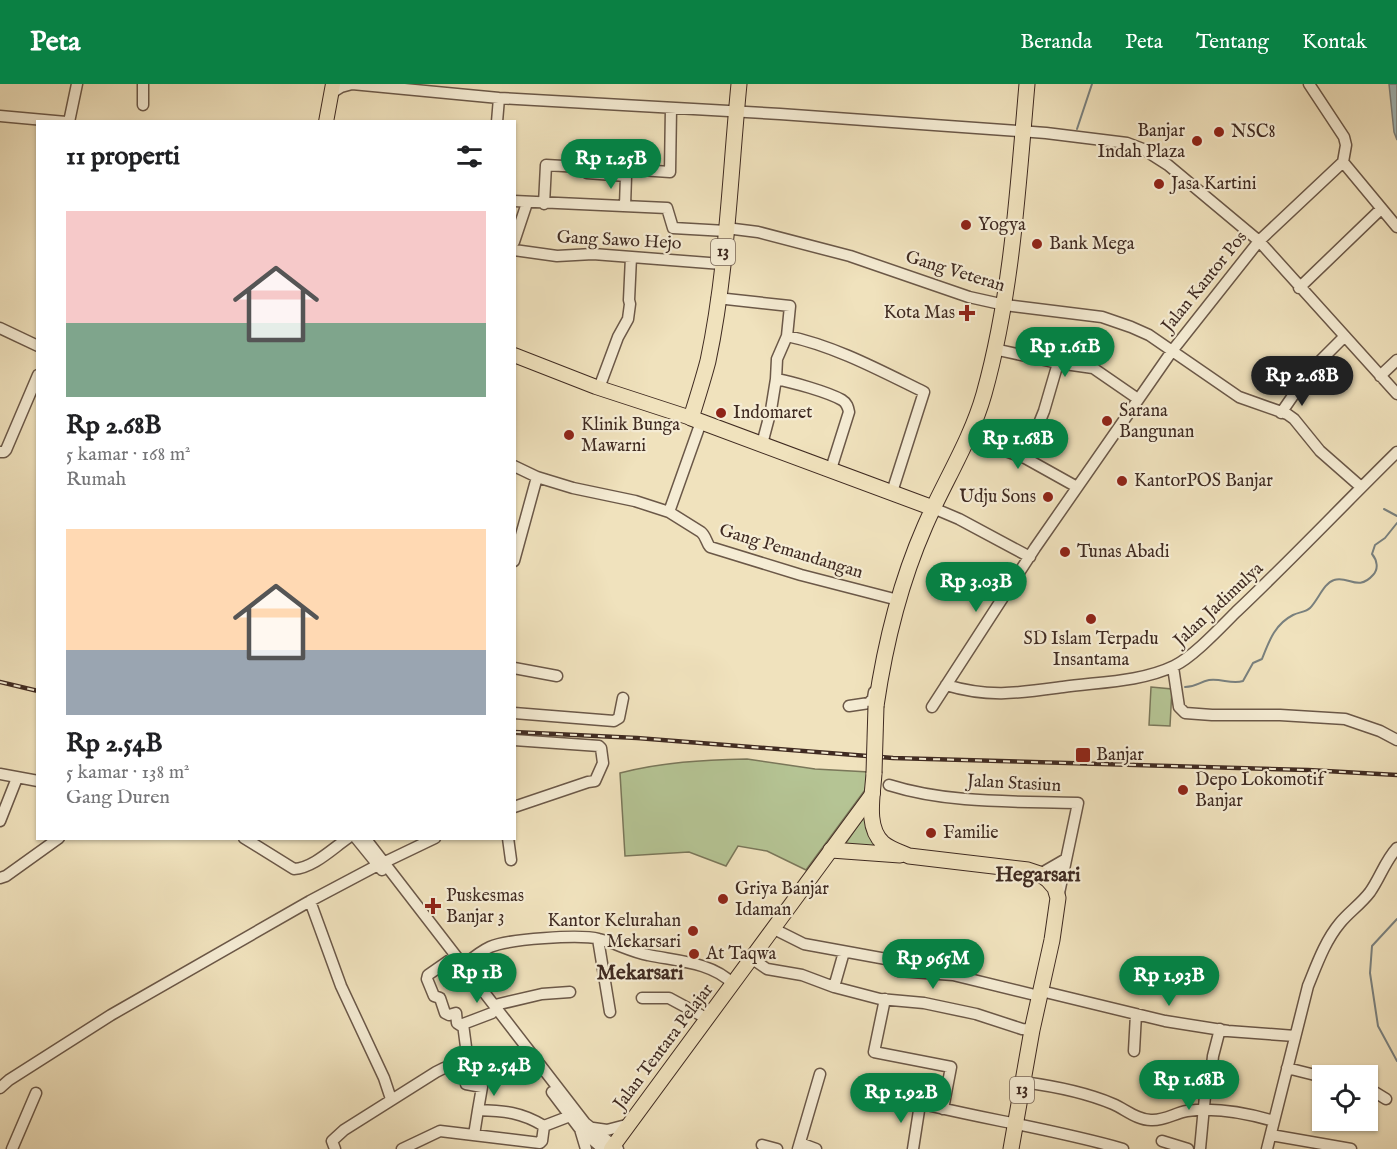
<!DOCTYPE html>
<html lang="id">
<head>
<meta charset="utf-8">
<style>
	body { margin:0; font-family:"IM FELL English",serif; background:#f2f2f2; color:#202124; height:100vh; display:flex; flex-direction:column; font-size:22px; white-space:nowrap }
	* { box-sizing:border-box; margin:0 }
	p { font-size:20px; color:#757577 }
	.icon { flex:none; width:33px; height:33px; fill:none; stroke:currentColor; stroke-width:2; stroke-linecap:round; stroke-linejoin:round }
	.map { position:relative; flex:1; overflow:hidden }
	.details { position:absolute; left:36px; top:36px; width:480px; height:720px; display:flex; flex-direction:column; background:#fff; border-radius:0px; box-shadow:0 2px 4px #0004 }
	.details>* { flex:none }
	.buttons { position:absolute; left:1312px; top:981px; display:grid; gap:12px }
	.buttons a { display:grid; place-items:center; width:66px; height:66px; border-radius:0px; background:#fff; box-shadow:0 2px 4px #0004; font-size:30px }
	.price { position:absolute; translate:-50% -51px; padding:0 14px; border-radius:21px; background:#0b8043; color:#fff; font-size:20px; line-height:39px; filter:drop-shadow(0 2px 3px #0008) }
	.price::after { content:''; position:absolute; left:50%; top:36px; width:18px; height:14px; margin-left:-9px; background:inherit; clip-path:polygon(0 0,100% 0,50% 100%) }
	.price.selected { background:#222; color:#fff }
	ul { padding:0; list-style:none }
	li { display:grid; align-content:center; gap:12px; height:318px; padding:0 30px }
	li span { display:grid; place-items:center; height:186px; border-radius:0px; color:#555 }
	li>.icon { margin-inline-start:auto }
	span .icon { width:108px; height:108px; fill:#fffc; stroke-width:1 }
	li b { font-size:26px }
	h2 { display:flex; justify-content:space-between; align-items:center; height:72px; padding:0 30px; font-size:26px }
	header { display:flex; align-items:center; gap:36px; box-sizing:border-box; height:84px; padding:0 30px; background:#0b8043; color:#fff }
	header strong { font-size:28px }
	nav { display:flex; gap:33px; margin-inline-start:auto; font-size:21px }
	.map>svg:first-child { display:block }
</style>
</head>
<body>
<header>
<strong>Peta</strong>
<nav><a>Beranda</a><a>Peta</a><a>Tentang</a><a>Kontak</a></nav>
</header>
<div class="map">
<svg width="1397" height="1065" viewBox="0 0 1397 1065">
	<rect width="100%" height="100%" fill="#f0e2bd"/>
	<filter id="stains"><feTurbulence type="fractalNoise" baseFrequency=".00333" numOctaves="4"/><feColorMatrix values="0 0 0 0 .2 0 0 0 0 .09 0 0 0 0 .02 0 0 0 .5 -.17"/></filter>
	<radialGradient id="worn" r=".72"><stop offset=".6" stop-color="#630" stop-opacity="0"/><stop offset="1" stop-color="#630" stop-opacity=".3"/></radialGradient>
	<!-- green -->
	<path fill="#b5c494" stroke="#7a775a" stroke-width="1.5" d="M 1151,603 L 1172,605 L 1170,642 L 1149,641 Z
		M 747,675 L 815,685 L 869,688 L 865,706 L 806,786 L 767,767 L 738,762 L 726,782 L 689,768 L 625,772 L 620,689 C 662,678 703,676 747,675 Z
		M 864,733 L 881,766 L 843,763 Z"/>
	<!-- water -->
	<path fill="#a0babc" stroke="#79807e" stroke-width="1.5" d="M 1389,0 L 1397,0 L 1397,56 L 1394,48 Z"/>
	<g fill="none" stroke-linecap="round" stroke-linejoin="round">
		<!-- stream -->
		<path stroke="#79807e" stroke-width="2" d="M 1077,45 L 1092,0
			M 1384,425 L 1397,432
			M 1185,603 C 1197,603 1199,598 1209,596 C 1221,594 1232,601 1243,597 L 1253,579 L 1262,575 C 1269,557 1275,540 1293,531 C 1299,528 1306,528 1310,524 C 1318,516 1324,499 1334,496 C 1348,491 1358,508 1373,491 C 1379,485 1377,476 1372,470 L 1375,461 L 1385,454 L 1397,439
			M 1397,835 L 1372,862 L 1370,889 L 1378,942 L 1397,977"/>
		<!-- minor casing -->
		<g stroke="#6b5848" stroke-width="13">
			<path id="minor" d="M 143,0 L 143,21
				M 1309,0 L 1344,53 L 1346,61 L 1343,78
				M 333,8 L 341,3 L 352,0 L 499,14 L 780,30 L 1046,49 L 1127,59 L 1143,65 L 1168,81 L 1259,157 L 1397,310
				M 0,32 L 66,38
				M 69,38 L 77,0
				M 497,38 L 499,14
				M 1343,78 L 1397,143
				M 546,81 L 580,83 L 587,89 L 626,92 L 626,85 L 670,88 L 671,24
				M 626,85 L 627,65
				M 514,117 L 667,124 L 673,144 L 726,147
				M 544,120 L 546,81
				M 625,122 L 626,92
				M 726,144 L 758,148 L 850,172 L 969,213 L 1005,221 L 1102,233 L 1131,243 L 1149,251 L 1239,313 L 1287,330 L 1294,335 L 1320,367 L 1361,403
				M 514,158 L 527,119
				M 514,166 L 557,172 L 593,170 L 722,180
				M 1299,204 L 1381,125
				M 717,214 L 790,222 L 787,252 L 777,275 L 776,295
				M 0,244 L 38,262
				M 787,252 C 835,262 881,287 924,308 L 892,408
				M 994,265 L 1058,279 L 1093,284 L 1138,315
				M 1380,292 L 1397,276
				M 599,304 L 618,253 L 628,235 L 630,220 L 629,216 L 631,173
				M 1281,329 L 1310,287 L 1344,253
				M 967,353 L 1025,374 L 1077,403
				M 762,360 L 771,326 L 776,295 C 792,298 828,308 842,316 C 847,319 848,323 849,328 L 831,385
				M 0,368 L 4,368 L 6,366 L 38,291
				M 1025,374 L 1044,327 L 1058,279
				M 514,382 L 537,393 L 573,404 L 635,417 L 669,428 L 701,448 C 706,452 706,458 710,463 L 801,491 L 898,516
				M 933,424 L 959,435 L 1030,473
				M 669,428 L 701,338
				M 514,477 L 537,393
				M 1173,583 L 1179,623 L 1185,629 L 1212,631 L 1280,631 L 1345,635 L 1380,647 L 1397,656
				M 514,584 L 557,592
				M 946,601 C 989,614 1019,609 1063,603 C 1098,598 1141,598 1174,582 C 1193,573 1220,544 1236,528 C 1291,476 1343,421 1397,368
				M 849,622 L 869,619 L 873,614 L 874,608
				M 932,623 L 1035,464 L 1172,267 L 1259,157 L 1343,78
				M 514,629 L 614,637 L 619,634 L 623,614
				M 514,656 L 599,662 L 601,664 L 603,679 L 595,697 L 588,698 L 514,723
				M 0,690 L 38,697
				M 889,701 C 949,720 1016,717 1078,719 L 1058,814
				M 0,737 L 17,694
				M 244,754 L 294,785 C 313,784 332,765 348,754
				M 356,754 L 382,786
				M 365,754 L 585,1039 L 618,1065
				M 508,754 L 511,776
				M 385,778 L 435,754
				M 1040,790 L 1066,775
				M 0,794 L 6,792 L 59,754
				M 310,817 L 341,902 L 384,994 L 391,1015
				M 774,845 L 804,860 L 897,877 L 897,886 L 898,887 L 953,891 L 1039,912
				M 598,855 L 610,928
				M 844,868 L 834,903 L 880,915 L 924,919 L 976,930 L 1022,945 L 1032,946
				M 751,874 L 767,885 L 802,891 L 834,903
				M 451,875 L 428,891 L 427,895 L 434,912 L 440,914 L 445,929 L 449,931 L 456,929 L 457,939 L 460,941 L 463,940 L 466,963 L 466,1000 L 482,1003 L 478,1026
				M 460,884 C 469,877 479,868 490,863 C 508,855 580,850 599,855 C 616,859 631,868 648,871 C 676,877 712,878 733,900
				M 1041,907 L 1165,937 L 1228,947 L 1295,952
				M 642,914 L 669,914 L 708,935
				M 885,915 L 874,968 L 951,983 L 943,1025
				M 495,921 L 542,910 L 570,908
				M 463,940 L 492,929
				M 1134,967 L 1136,930
				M 1287,984 L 1323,993
				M 1211,991 L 1213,972 L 1220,945
				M 1023,998 C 1053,1002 1085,1008 1113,1020 C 1125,1025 1137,1036 1151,1036 C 1164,1037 1175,1029 1187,1027 C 1215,1023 1247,1029 1274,1037
				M 0,1004 L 9,996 L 111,931 L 310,817 L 378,781
				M 1368,1004 L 1386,1015
				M 552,1008 L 580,1045 L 603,1065
				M 880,1009 C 960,1032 1043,1042 1123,1065
				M 593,1044 L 607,1046 L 630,1040
				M 580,1045 L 586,1065
				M 474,1051 L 478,1026 C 505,1027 521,1028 544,1042
				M 1271,1051 L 1351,1065
				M 1162,1057 L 1188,1065
				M 800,1059 L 816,1065
				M 762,1061 L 777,1065
				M 12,1065 L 36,1009
				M 335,1065 L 332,1057 L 344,1046 L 436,988 L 444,984 L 465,982
				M 402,1065 L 440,1047 L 540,1059 L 542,1057 L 544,1042 L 570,1032
				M 798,1065 L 820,990
				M 913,1065 L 920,1020
				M 1200,1065 L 1207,991
				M 1267,1065 L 1308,902 C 1317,880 1325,857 1340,839 C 1349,828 1361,820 1370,808 C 1380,794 1385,777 1397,764"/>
		</g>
		<!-- major casing -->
		<g stroke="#3f2a21" stroke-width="16">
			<path id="major" d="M 326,38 L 333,0
				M 514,271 L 596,303 L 691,334
				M 611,1065 L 873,709"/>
		</g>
		<!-- highway casing -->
		<g stroke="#3f2a21" stroke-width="17">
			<path id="highway" d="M 739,0 C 730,91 727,188 708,277 C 703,296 697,315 691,334 L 933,424
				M 876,622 C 885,560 900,499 925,442 C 944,398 971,356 984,310 C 1012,210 1018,103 1027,0
				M 874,689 C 873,710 865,743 883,759 C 890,765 900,768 909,772 L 1028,786 L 1040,790 L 1048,796 L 1055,804 L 1058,814 L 1052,856 L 1032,946 L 1011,1065
				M 831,766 L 900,771"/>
		</g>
		<!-- minor -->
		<use href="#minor" stroke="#f5ecd4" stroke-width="10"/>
		<!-- major -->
		<use href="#major" stroke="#f0e2bd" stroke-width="14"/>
		<!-- highway -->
		<use href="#highway" stroke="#f0e2bd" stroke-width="15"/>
		<!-- rail casing -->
		<g stroke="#3f2a21" stroke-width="4.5">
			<path id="rail" d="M 0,598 L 38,607
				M 514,648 L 637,654 L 893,674 L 1308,686 L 1397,691"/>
		</g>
		<!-- rail -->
		<use href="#rail" stroke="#f5ecd4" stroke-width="2" stroke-dasharray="7" stroke-linecap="butt"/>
		<!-- highway-bridge casing -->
		<g stroke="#3f2a21" stroke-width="17" stroke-linecap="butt">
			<path id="highway-bridge" d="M 874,689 L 876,622"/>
		</g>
		<!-- highway-bridge -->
		<use href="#highway-bridge" stroke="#f0e2bd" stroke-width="15"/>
	</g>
	<!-- markers -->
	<g fill="#8f2418" stroke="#f5ecd4" stroke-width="2">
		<circle cx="1219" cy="48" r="6"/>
		<circle cx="1197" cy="57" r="6"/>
		<circle cx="1159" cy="100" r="6"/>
		<circle cx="966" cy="141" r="6"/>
		<circle cx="1037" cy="160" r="6"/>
		<path d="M964 220h6v6h6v6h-6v6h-6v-6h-6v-6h6z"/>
		<circle cx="721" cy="329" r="6"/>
		<circle cx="1107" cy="337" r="6"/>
		<circle cx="569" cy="351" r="6"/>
		<circle cx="1122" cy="397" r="6"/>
		<circle cx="1048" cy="413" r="6"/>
		<circle cx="1065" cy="468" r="6"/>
		<circle cx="1091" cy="535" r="6"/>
		<rect x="1075" y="663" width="16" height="16" rx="3"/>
		<circle cx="1183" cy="706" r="6"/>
		<circle cx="931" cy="749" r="6"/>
		<circle cx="723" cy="815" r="6"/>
		<path d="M430 813h6v6h6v6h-6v6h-6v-6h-6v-6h6z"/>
		<circle cx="693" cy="847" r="6"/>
		<circle cx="694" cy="870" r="6"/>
	</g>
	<g text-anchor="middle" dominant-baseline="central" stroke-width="4.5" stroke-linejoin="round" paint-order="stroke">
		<!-- shield labels -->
		<g fill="#f5ecd4" stroke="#766457" stroke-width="1.5">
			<rect x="711" y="155" width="24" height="26" rx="4.5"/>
			<rect x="1010" y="993" width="24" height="26" rx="4.5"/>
		</g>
		<g font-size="16" font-weight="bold" fill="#3f2a21">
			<text x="723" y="168">13</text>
			<text x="1022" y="1006">13</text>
		</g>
		<!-- poi labels -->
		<g font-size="18" fill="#3f2a21" stroke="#f5ecd4" text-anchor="start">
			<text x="1185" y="47" text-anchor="end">Banjar<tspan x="1185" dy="21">Indah Plaza</tspan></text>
			<text x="1231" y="48">NSC8</text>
			<text x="1171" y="100">Jasa Kartini</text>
			<text x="978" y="141">Yogya</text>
			<text x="1049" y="160">Bank Mega</text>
			<text x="955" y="229" text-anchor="end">Kota Mas</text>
			<text x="1119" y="327">Sarana<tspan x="1119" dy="21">Bangunan</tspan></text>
			<text x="733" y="329">Indomaret</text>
			<text x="581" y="341">Klinik Bunga<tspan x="581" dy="21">Mawarni</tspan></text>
			<text x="1134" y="397">KantorPOS Banjar</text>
			<text x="1036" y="413" text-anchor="end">Udju Sons</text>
			<text x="1077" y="468">Tunas Abadi</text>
			<text x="1091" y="555" text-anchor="middle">SD Islam Terpadu<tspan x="1091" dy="21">Insantama</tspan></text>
			<text x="1096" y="671">Banjar</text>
			<text x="1195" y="696">Depo Lokomotif<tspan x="1195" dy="21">Banjar</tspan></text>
			<text x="943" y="749">Familie</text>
			<text x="735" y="805">Griya Banjar<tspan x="735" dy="21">Idaman</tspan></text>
			<text x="446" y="812">Puskesmas<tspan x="446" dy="21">Banjar 3</tspan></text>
			<text x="681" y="837" text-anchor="end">Kantor Kelurahan<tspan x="681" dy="21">Mekarsari</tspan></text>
			<text x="706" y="870">At Taqwa</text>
		</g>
		<!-- street labels -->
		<g font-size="18" fill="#3f2a21" stroke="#f5ecd4">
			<text transform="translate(619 157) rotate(3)">Gang Sawo Hejo</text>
			<text transform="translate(955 188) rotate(17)">Gang Veteran</text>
			<text transform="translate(1205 198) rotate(-51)">Jalan Kantor Pos</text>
			<text transform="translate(791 468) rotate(17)">Gang Pemandangan</text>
			<text transform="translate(1219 521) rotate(-43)">Jalan Jadimulya</text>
			<text transform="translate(1014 700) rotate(3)">Jalan Stasiun</text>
			<text transform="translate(664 963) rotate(-53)">Jalan Tentara Pelajar</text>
		</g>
		<!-- quarter labels -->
		<g font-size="21" font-weight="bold" fill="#3f2a21" stroke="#f5ecd4">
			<text x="1038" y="791">Hegarsari</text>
			<text x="640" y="889">Mekarsari</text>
		</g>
	</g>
	<rect width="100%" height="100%" filter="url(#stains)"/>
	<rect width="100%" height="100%" fill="url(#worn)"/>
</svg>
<div class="buttons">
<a><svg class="icon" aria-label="locate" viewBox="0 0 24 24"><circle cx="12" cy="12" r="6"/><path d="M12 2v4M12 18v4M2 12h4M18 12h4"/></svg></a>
</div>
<b class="price" style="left:611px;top:106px">Rp 1.25B</b>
<b class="price" style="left:1065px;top:294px">Rp 1.61B</b>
<b class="price selected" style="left:1302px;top:323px">Rp 2.68B</b>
<b class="price" style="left:1018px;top:386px">Rp 1.68B</b>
<b class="price" style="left:976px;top:529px">Rp 3.03B</b>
<b class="price" style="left:933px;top:906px">Rp 965M</b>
<b class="price" style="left:477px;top:920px">Rp 1B</b>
<b class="price" style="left:1169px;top:923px">Rp 1.93B</b>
<b class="price" style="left:494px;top:1013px">Rp 2.54B</b>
<b class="price" style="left:1189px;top:1027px">Rp 1.68B</b>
<b class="price" style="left:901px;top:1040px">Rp 1.92B</b>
<section class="details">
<h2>11 properti<svg class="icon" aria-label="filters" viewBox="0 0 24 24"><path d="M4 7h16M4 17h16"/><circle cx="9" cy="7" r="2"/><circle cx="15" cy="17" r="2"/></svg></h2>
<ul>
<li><span style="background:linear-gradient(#f6c9c9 60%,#7fa58c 0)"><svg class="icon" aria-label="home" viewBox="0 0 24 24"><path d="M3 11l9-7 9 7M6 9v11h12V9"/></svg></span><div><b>Rp 2.68B</b><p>5 kamar · 168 m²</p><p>Rumah</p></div></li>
<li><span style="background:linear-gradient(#ffd9b3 65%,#9aa5b1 0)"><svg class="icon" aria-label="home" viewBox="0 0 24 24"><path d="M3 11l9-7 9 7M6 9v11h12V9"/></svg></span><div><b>Rp 2.54B</b><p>5 kamar · 138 m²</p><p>Gang Duren</p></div></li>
</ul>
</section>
</div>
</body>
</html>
